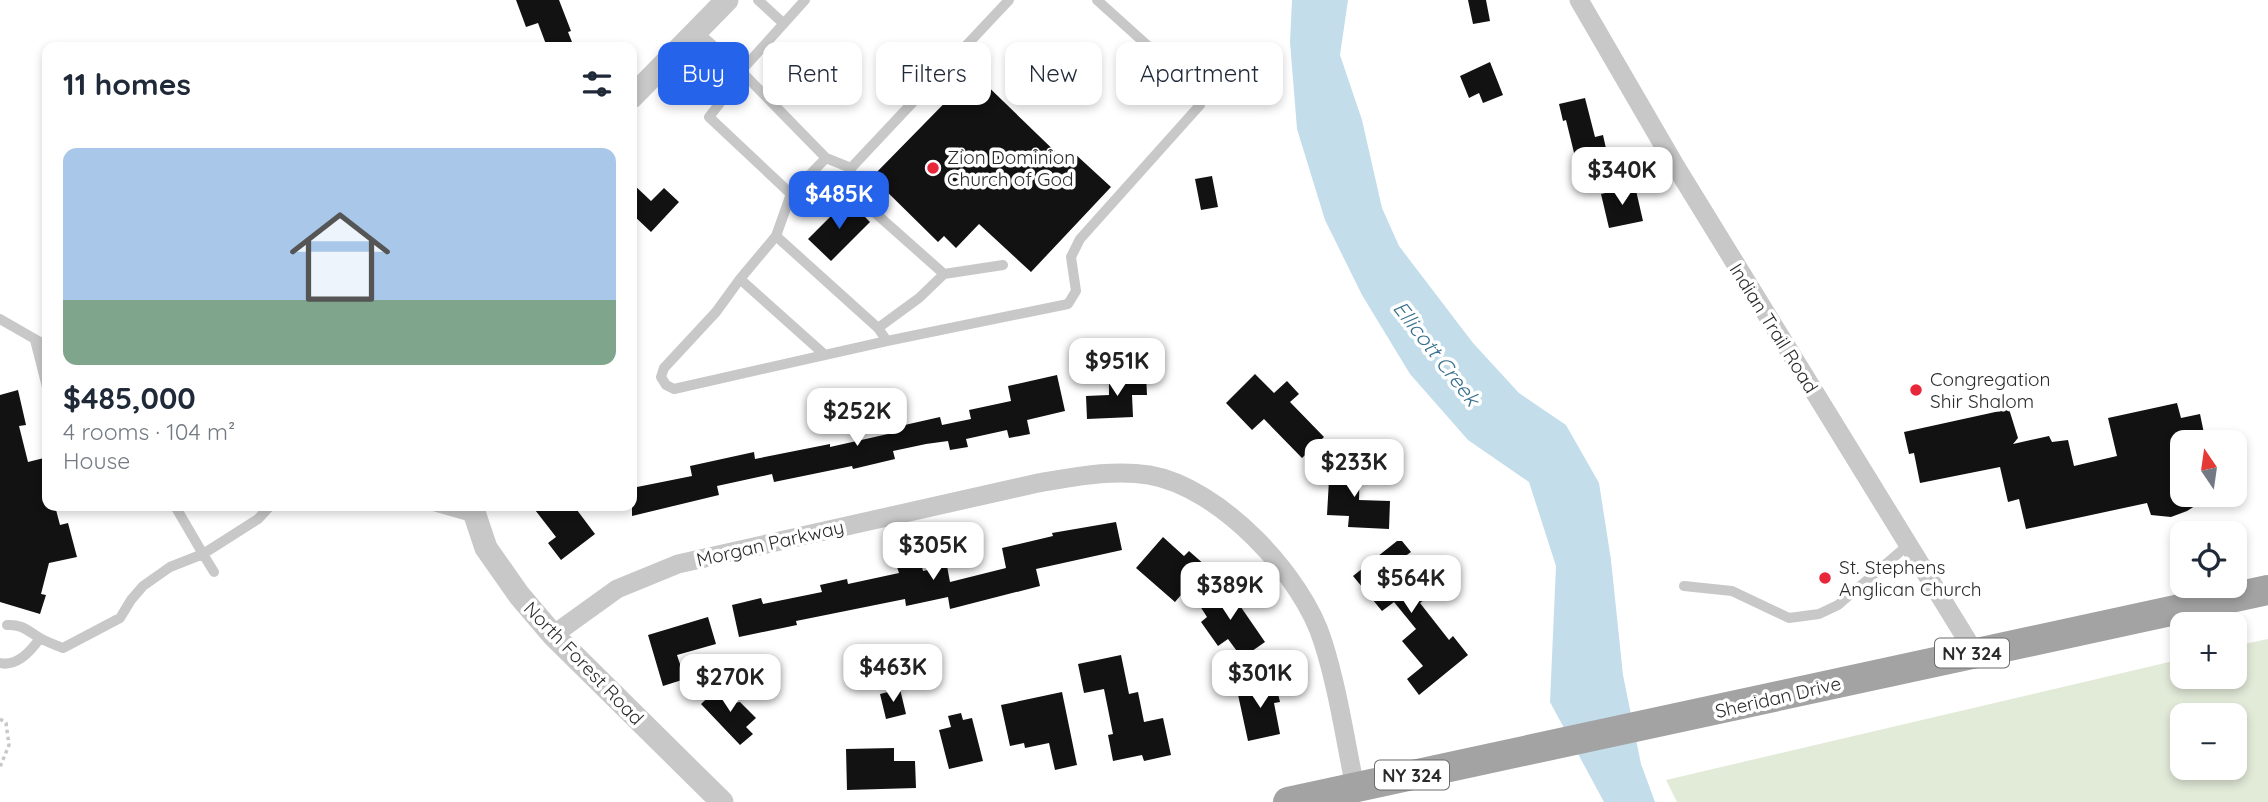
<!DOCTYPE html>
<html lang="en">
<head>
<meta charset="utf-8">
<style>
	body { margin:0; font-family:Quicksand,sans-serif; background:#f6f6f7; color:#1f2937; height:100vh; display:flex; flex-direction:column; font-size:26px; white-space:nowrap }
	* { box-sizing:border-box; margin:0 }
	p { font-size:23px; color:#747a83 }
	.icon { flex:none; width:38px; height:38px; fill:none; stroke:currentColor; stroke-width:2; stroke-linecap:round; stroke-linejoin:round }
	.map { position:relative; flex:1; overflow:hidden }
	.details { position:absolute; left:42px; top:42px; width:595px; height:469px; display:flex; flex-direction:column; background:#fff; border-radius:14px; box-shadow:0 4px 10px #0003 }
	.details>* { flex:none }
	.guide { position:absolute; left:658px; top:42px; width:665px; height:63px; display:flex; gap:14px }
	.needle { width:46px; rotate:347deg }
	.fabs { position:absolute; left:2170px; top:430px; display:grid; gap:14px }
	.fabs a { display:grid; place-items:center; width:77px; height:77px; border-radius:14px; background:#fff; box-shadow:0 4px 10px #0003; font-size:35px }
	.price { position:absolute; translate:-50% -60px; padding:0 16px; border-radius:14px; background:#fff; color:#222; font-size:23px; line-height:46px; filter:drop-shadow(0 2px 4px #0008) }
	.price::after { content:''; position:absolute; left:50%; top:42px; width:21px; height:16px; margin-left:-10px; background:inherit; clip-path:polygon(0 0,100% 0,50% 100%) }
	.price.current { background:#2563eb; color:#fff }
	ul { padding:0; list-style:none }
	li { display:grid; align-content:center; gap:14px; height:371px; padding:0 21px }
	li span { display:grid; place-items:center; height:217px; border-radius:14px; color:#555 }
	li>.icon { margin-inline-start:auto }
	span .icon { width:126px; height:126px; fill:#fffc; stroke-width:1 }
	li b { font-size:30px }
	h2 { display:flex; justify-content:space-between; align-items:center; height:84px; padding:0 21px; font-size:30px }
	.tag { padding:0 24px; border-radius:14px; background:#fff; box-shadow:0 4px 10px #0003; font-size:24px; line-height:63px }
	.tag.current { background:#2563eb; color:#fff }
	.map>svg:first-child { display:block }
</style>
</head>
<body>
<div class="map">
<svg width="2268" height="802" viewBox="0 0 2268 802">
	<rect width="100%" height="100%" fill="#fff"/>
	<!-- green -->
	<path fill="#e2ead8" fill-rule="evenodd" d="M 2268,639 L 2268,802 L 1677,802 L 1666,780 L 2182,659 L 2182,677 L 2235,677 L 2235,646 ZM 2182,716 L 2235,716 L 2235,768 L 2182,768 Z"/>
	<!-- water -->
	<path fill="#c3ddeb" d="M 1292,0 L 1348,0 L 1340,55 L 1362,120 L 1382,208 L 1399,246 L 1473,343 L 1519,393 L 1566,425 L 1599,483 L 1611,560 L 1623,675 L 1641,764 L 1655,802 L 1604,802 L 1550,702 L 1556,566 L 1529,482 L 1468,440 L 1410,374 L 1362,295 L 1325,220 L 1297,129 L 1290,42 Z"/>
	<!-- building -->
	<path fill="#121212" d="M 516,0 L 559,0 L 571,31 L 568,32 L 574,47 L 547,47 L 538,23 L 526,27 Z
		M 1468,0 L 1486,0 L 1490,21 L 1473,24 Z
		M 1490,62 L 1503,95 L 1483,103 L 1479,93 L 1469,98 L 1460,76 Z
		M 974,73 L 1066,162 L 1074,153 L 1111,187 L 1031,272 L 979,224 L 956,248 L 944,236 L 938,242 L 872,177 Z
		M 1585,98 L 1595,137 L 1603,135 L 1607,153 L 1576,161 L 1566,120 L 1563,121 L 1559,104 Z
		M 1212,176 L 1218,207 L 1201,210 L 1195,179 Z
		M 632,183 L 651,201 L 664,188 L 679,202 L 651,232 L 632,214 Z
		M 1635,186 L 1643,221 L 1609,228 L 1601,194 Z
		M 850,202 L 870,222 L 831,261 L 808,239 L 835,212 L 838,215 Z
		M 1146,374 L 1147,395 L 1132,395 L 1133,417 L 1087,419 L 1086,396 L 1109,395 L 1109,376 Z
		M 1255,374 L 1274,393 L 1287,381 L 1299,394 L 1290,402 L 1324,437 L 1302,458 L 1264,419 L 1252,430 L 1226,403 Z
		M 1057,375 L 1065,411 L 1027,420 L 1030,434 L 1009,438 L 1007,430 L 966,439 L 968,447 L 950,450 L 948,441 L 926,444 L 893,451 L 895,459 L 853,469 L 852,466 L 774,482 L 772,474 L 717,486 L 719,495 L 632,516 L 632,488 L 692,476 L 690,466 L 754,452 L 755,459 L 830,444 L 830,447 L 888,434 L 887,429 L 940,417 L 942,425 L 971,419 L 969,410 L 1011,401 L 1008,386 Z
		M 18,390 L 26,425 L 19,426 L 28,462 L 44,458 L 47,473 L 47,506 L 55,506 L 60,525 L 68,523 L 77,557 L 49,563 L 41,594 L 46,595 L 40,614 L 0,602 L 0,395 Z
		M 2177,403 L 2181,418 L 2200,414 L 2206,443 L 2182,443 L 2182,495 L 2212,495 L 2187,511 L 2171,517 L 2151,515 L 2147,503 L 2026,529 L 2019,499 L 2008,502 L 2000,467 L 1920,483 L 1914,453 L 1909,454 L 1904,432 L 2009,409 L 2018,438 L 2013,444 L 2049,436 L 2052,442 L 2068,440 L 2074,466 L 2117,456 L 2108,418 Z
		M 1330,462 L 1360,464 L 1359,500 L 1390,501 L 1389,529 L 1348,527 L 1349,516 L 1327,515 Z
		M 532,506 L 574,506 L 595,534 L 561,560 L 548,543 L 556,537 Z
		M 1116,522 L 1122,550 L 1036,569 L 1040,586 L 950,609 L 948,597 L 906,606 L 905,599 L 796,621 L 797,625 L 739,637 L 732,605 L 761,598 L 763,604 L 822,592 L 820,585 L 847,579 L 848,584 L 899,573 L 897,567 L 921,562 L 923,571 L 947,566 L 950,582 L 1006,568 L 1002,548 L 1053,536 L 1052,533 Z
		M 1163,537 L 1184,556 L 1189,551 L 1206,566 L 1175,602 L 1136,568 Z
		M 1397,541 L 1402,541 L 1411,552 L 1400,560 L 1429,596 L 1420,603 L 1449,640 L 1453,636 L 1468,655 L 1419,695 L 1407,679 L 1423,666 L 1402,641 L 1416,629 L 1394,602 L 1382,611 L 1353,576 Z
		M 1225,584 L 1265,642 L 1242,658 L 1228,639 L 1218,646 L 1201,622 L 1207,617 L 1198,603 Z
		M 708,617 L 716,644 L 677,655 L 685,679 L 663,686 L 648,635 Z
		M 1121,655 L 1129,694 L 1138,692 L 1144,722 L 1163,718 L 1171,755 L 1144,761 L 1142,755 L 1113,761 L 1108,735 L 1113,734 L 1104,689 L 1084,693 L 1078,664 Z
		M 1275,681 L 1280,702 L 1274,703 L 1280,734 L 1248,741 L 1237,690 Z
		M 723,683 L 730,691 L 734,703 L 740,702 L 756,718 L 746,727 L 753,734 L 740,745 L 701,704 Z
		M 900,689 L 906,714 L 886,719 L 880,694 Z
		M 1062,692 L 1077,765 L 1055,770 L 1049,743 L 1025,748 L 1024,743 L 1010,746 L 1001,705 Z
		M 961,713 L 963,720 L 972,718 L 983,761 L 949,769 L 939,730 L 951,727 L 948,716 Z
		M 894,748 L 894,761 L 915,761 L 916,788 L 847,790 L 846,749 Z"/>
	<g fill="none" stroke-linecap="round" stroke-linejoin="round">
		<!-- path -->
		<path stroke="#c8c8c8" stroke-width="3.5" stroke-dasharray="3.5 3.5" stroke-linecap="butt" d="M 0,719 L 6,723 L 9,745 L 0,767"/>
		<!-- service -->
		<path stroke="#c8c8c8" stroke-width="10" d="M 758,0 L 783,23
			M 805,0 L 741,71 L 731,89 L 709,117 L 791,194 L 776,236 L 878,328 L 887,341 L 1068,304 L 1076,291 L 1071,257 L 1080,239 L 1200,105 L 1198,91 L 1097,0
			M 697,31 L 741,71 L 826,158
			M 851,168 L 850,189 L 866,204
			M 791,194 L 826,158 L 851,168 L 1009,0
			M 873,211 L 944,274 L 919,298 L 878,328
			M 776,236 L 740,279 L 716,312 L 664,368 L 661,377 L 666,385 L 674,389 L 887,341
			M 944,274 L 1003,265
			M 740,279 L 825,355
			M 0,319 L 47,346
			M 35,340 L 47,387
			M 175,506 L 203,554 L 258,519 L 270,506
			M 433,506 L 475,518
			M 1684,586 L 1732,591 L 1789,618 L 1819,614 L 1838,605 L 1908,545
			M 7,625 C 22,624 28,631 40,638 C 47,642 55,645 63,648 L 120,618 L 131,600 L 143,586 L 170,567 L 203,554 L 214,572
			M 0,663 C 17,667 31,651 40,638"/>
		<!-- minor -->
		<path stroke="#c8c8c8" stroke-width="19" d="M 1579,0 L 1676,167 L 1975,653
			M 553,635 L 617,589 L 678,564 L 1038,483 C 1075,477 1112,469 1149,475 C 1220,487 1303,576 1323,642 C 1338,689 1345,739 1355,787"/>
		<!-- tertiary -->
		<path stroke="#c8c8c8" stroke-width="23" d="M 632,97 L 727,0
			M 472,506 L 486,548 L 519,595 L 553,635 L 722,802"/>
		<!-- primary -->
		<path stroke="#a3a3a3" stroke-width="30" d="M 1288,802 L 2268,590"/>
	</g>
	<!-- markers -->
	<g fill="#e9273b" stroke="#fff" stroke-width="2.5">
		<circle cx="933" cy="168" r="7"/>
		<circle cx="1916" cy="390" r="7"/>
		<circle cx="1825" cy="578" r="7"/>
	</g>
	<g text-anchor="middle" dominant-baseline="central" stroke-width="7" stroke-linejoin="round" paint-order="stroke">
		<!-- shield labels -->
		<g fill="#fff" stroke="#6b6b6b" stroke-width="2">
			<rect x="1935" y="638.5" width="74" height="29" rx="5"/>
			<rect x="1375" y="760.5" width="74" height="29" rx="5"/>
		</g>
		<g font-size="18" font-weight="bold" fill="#2b2b2b">
			<text x="1972" y="653">NY 324</text>
			<text x="1412" y="775">NY 324</text>
		</g>
		<!-- poi labels -->
		<g font-size="19" fill="#2b2b2b" stroke="#fff" text-anchor="start">
			<text x="947" y="157">Zion Dominion<tspan x="947" dy="22">Church of God</tspan></text>
			<text x="1930" y="379">Congregation<tspan x="1930" dy="22">Shir Shalom</tspan></text>
			<text x="1839" y="567">St. Stephens<tspan x="1839" dy="22">Anglican Church</tspan></text>
		</g>
		<!-- street labels -->
		<g font-size="19" fill="#2b2b2b" stroke="#fff">
			<text transform="translate(1774 328) rotate(58)">Indian Trail Road</text>
			<text transform="translate(770 543) rotate(-13)">Morgan Parkway</text>
			<text transform="translate(584 663) rotate(46)">North Forest Road</text>
			<text transform="translate(1778 697) rotate(-13)">Sheridan Drive</text>
		</g>
		<!-- water labels -->
		<g font-size="21" font-style="italic" fill="#38708e" stroke="#fff">
			<text transform="translate(1437 353) rotate(52)">Ellicott Creek</text>
		</g>
	</g>
</svg>
<div class="fabs">
<a><svg class="needle" viewBox="-14 -14 28 28"><path d="M0-13l5 13h-10z" fill="#e53935"/><path d="M0 13l5-13h-10z" fill="#747a83"/></svg></a>
<a><svg class="icon" aria-label="locate" viewBox="0 0 24 24"><circle cx="12" cy="12" r="6"/><path d="M12 2v4M12 18v4M2 12h4M18 12h4"/></svg></a>
<a>+</a>
<a>−</a>
</div>
<b class="price" style="left:1622px;top:207px">$340K</b>
<b class="price current" style="left:839px;top:231px">$485K</b>
<b class="price" style="left:1117px;top:398px">$951K</b>
<b class="price" style="left:857px;top:448px">$252K</b>
<b class="price" style="left:1354px;top:499px">$233K</b>
<b class="price" style="left:933px;top:582px">$305K</b>
<b class="price" style="left:1411px;top:615px">$564K</b>
<b class="price" style="left:1230px;top:622px">$389K</b>
<b class="price" style="left:893px;top:704px">$463K</b>
<b class="price" style="left:1260px;top:710px">$301K</b>
<b class="price" style="left:730px;top:714px">$270K</b>
<div class="guide">
<a class="tag current">Buy</a>
<a class="tag">Rent</a>
<a class="tag">Filters</a>
<a class="tag">New</a>
<a class="tag">Apartment</a>
</div>
<section class="details">
<h2>11 homes<svg class="icon" aria-label="filters" viewBox="0 0 24 24"><path d="M4 7h16M4 17h16"/><circle cx="9" cy="7" r="2"/><circle cx="15" cy="17" r="2"/></svg></h2>
<ul>
<li><span style="background:linear-gradient(#a9c7e8 70%,#7fa58c 0)"><svg class="icon" aria-label="home" viewBox="0 0 24 24"><path d="M3 11l9-7 9 7M6 9v11h12V9"/></svg></span><div><b>$485,000</b><p>4 rooms · 104 m²</p><p>House</p></div></li>
</ul>
</section>
</div>
</body>
</html>
